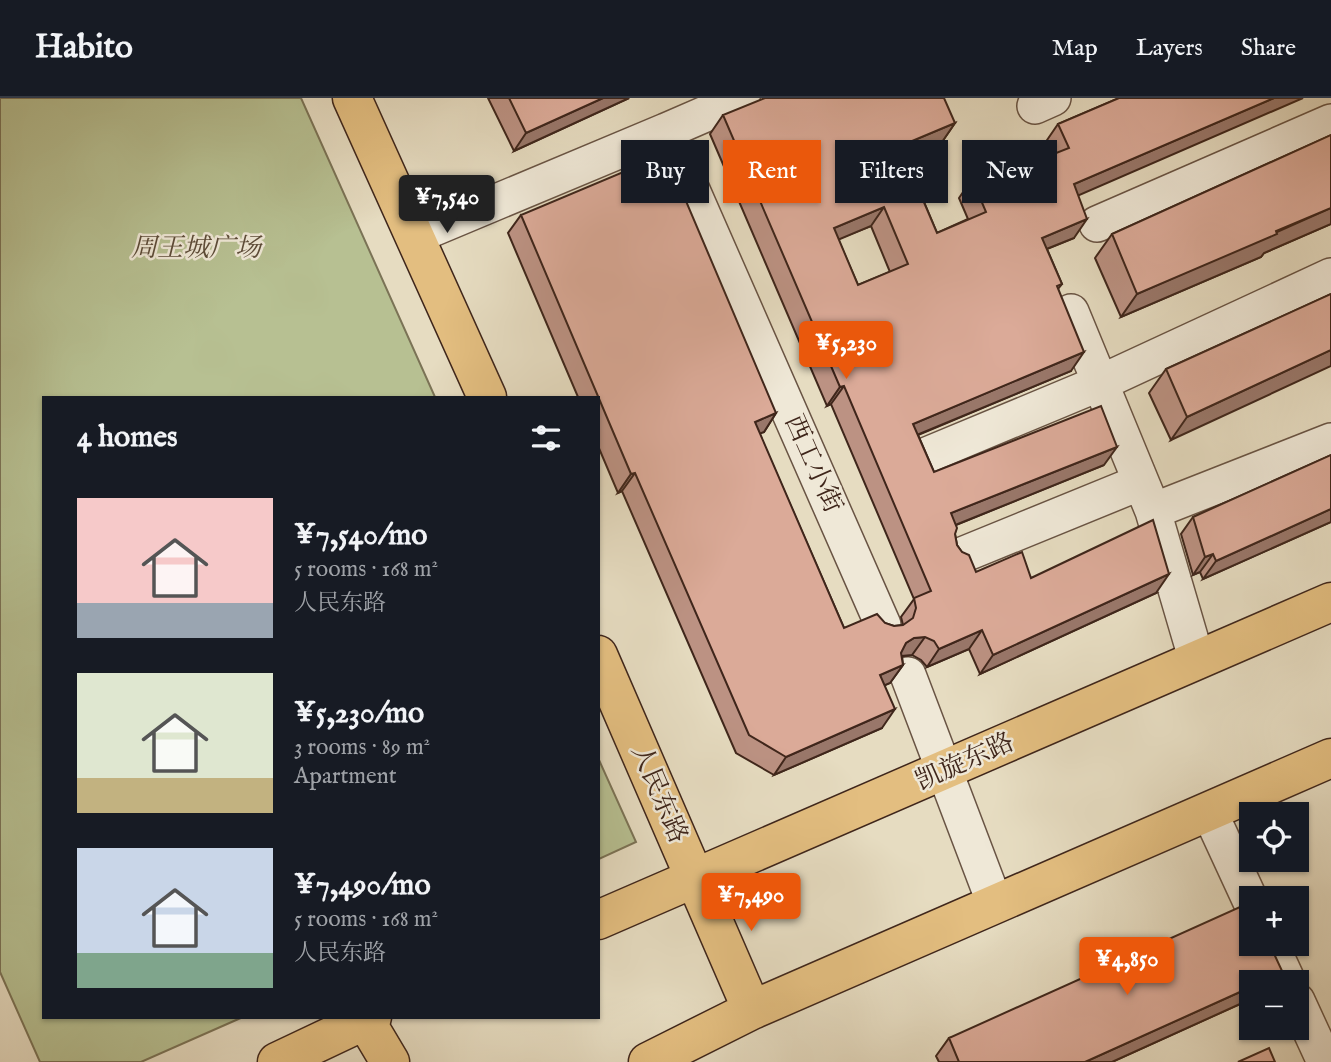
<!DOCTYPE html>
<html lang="en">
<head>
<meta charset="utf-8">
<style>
	body { margin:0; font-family:"IM FELL English","Noto Serif SC",serif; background:#242831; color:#f1f3f6; height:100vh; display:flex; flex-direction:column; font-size:26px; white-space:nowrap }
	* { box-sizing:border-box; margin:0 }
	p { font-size:23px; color:#9ea1a6 }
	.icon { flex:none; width:38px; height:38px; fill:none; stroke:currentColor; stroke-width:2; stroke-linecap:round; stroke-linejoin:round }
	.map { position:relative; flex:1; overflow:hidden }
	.sheet { position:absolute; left:42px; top:298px; width:558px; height:623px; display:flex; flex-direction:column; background:#171b24; border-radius:0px; box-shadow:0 2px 5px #0004 }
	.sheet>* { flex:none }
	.guide { position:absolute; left:621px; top:42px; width:604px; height:63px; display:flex; gap:14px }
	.controls { position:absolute; left:1239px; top:704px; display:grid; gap:14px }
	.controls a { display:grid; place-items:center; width:70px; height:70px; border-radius:0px; background:#171b24; box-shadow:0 2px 5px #0004; font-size:35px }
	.price { position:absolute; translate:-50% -60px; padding:0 16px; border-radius:7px; background:#ea580c; color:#fff; font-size:23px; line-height:46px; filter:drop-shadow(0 2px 4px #0008) }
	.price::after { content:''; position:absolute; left:50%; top:42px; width:21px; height:16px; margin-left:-10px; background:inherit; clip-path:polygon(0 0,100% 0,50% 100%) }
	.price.on { background:#222; color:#fff }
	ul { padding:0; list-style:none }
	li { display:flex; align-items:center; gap:21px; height:175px; padding:0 35px }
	li span { display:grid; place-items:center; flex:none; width:196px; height:140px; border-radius:0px; color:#555 }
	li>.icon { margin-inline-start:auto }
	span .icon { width:84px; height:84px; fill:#fffc; stroke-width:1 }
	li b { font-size:30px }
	h2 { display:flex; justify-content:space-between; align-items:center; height:84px; padding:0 35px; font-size:30px }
	.pill { padding:0 24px; border-radius:0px; background:#171b24; box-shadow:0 2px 5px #0004; font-size:24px; line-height:63px }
	.pill.on { background:#ea580c; color:#fff }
	header { display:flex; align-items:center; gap:42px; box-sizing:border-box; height:98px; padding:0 35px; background:#171b24; border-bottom:2px solid #363941 }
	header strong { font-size:33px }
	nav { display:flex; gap:38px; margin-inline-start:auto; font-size:24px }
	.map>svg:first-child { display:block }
</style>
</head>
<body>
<header>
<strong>Habito</strong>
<nav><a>Map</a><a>Layers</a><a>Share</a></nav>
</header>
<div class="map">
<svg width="1331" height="964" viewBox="0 0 1331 964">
	<rect width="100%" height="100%" fill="#e6dcc1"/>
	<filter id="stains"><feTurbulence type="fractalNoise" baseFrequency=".00286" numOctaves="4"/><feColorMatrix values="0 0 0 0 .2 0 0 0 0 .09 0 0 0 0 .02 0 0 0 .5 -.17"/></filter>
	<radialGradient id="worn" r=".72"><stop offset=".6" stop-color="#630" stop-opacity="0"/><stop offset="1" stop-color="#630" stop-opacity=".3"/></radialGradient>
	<!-- green -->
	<path fill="#b7c092" stroke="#7b7356" stroke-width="2" d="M 0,0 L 301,0 L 435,299 L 44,299 L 44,919 L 243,919 L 141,964 L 40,964 L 0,874 Z
		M 599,662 L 636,744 L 599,761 Z"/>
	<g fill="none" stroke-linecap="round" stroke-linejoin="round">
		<!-- minor casing -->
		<g stroke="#695444" stroke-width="38">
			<path id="minor" d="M 1035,8 L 1053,0
				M 666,33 L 742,0
				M 1097,126 L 1331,24
				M 415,138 L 666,33 L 883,527
				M 1071,214 L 1153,413 L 1197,563
				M 927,357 L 1100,285 L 1331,178
				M 1153,413 L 1331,343
				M 962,457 L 1141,384
				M 908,577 L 995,806
				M 1209,713 L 1251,804
				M 1270,845 L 1288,884
				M 1297,903 L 1325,964"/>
		</g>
		<!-- major casing -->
		<g stroke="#3f261b" stroke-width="41">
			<path id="major" d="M 352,0 L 487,299
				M 598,557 L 752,912
				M 598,822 L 1331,504
				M 365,922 L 390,964
				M 277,964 L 372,919
				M 648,964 L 752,912 L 1331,660"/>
		</g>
		<!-- minor -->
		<use href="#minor" stroke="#efe8d7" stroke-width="35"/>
		<!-- major -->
		<use href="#major" stroke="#e3be80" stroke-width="38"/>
	</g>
	<!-- wall -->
	<path fill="#bc9283" stroke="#3f261b" stroke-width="2" fill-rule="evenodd" d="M 488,0 L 629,0 L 514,53 Z
		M 1119,0 L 1078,97 L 1074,140 L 1047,151 L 1062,186 L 1058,191 L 1071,273 L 918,337 L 934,374 L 1104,367 L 956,427 L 955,436 L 957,447 L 976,474 L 1156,495 L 980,576 L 969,551 L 927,569 L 921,562 L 912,557 L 902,558 L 903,567 L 890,585 L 885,587 L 882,630 L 774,677 L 736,655 L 622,393 L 618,395 L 598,348 L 598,299 L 578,299 L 508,135 L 521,117 L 776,315 L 764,334 L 759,335 L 844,530 L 885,525 L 894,528 L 903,527 L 901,519 L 914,501 L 831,306 L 827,308 L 710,36 L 723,17 L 955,25 L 942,44 L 905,59 L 937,135 L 968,121 L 959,100 L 972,81 L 1013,72 L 1051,57 L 1045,45 L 1058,26 ZM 871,128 L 890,174 L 858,187 L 838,141 Z
		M 1331,37 L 1331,126 L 1264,155 L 1261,159 L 1121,219 L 1095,160 L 1112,136 Z
		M 1331,196 L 1171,342 L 1149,295 L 1166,271 Z
		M 1331,357 L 1331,424 L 1203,481 L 1200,474 L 1193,477 L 1181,436 L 1193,419 Z
		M 1251,884 L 1251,901 L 1112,964 L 939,964 L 936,958 L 949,940 Z"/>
	<!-- shaded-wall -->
	<path fill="#99776a" stroke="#3f261b" stroke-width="2" d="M 603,0 L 629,0 L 514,53 L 526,35 Z
		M 1274,0 L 1303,0 L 1061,105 L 1074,86 Z
		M 955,25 L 942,44 L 887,67 L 900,48 Z
		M 884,109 L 871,128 L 821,149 L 834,130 Z
		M 1331,110 L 1331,126 L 1264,155 L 1261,159 L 1121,219 L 1137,196 Z
		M 1087,121 L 1074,140 L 1029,158 L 1042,140 Z
		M 1331,252 L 1331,268 L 1171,342 L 1187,319 Z
		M 1084,254 L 1071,273 L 900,344 L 913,326 Z
		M 844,288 L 831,306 L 827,308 L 840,289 Z
		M 776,315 L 764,334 L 742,343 L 755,324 Z
		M 1117,349 L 1104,367 L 938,434 L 951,415 Z
		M 635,375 L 622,393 L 618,395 L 631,376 Z
		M 1331,411 L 1331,424 L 1203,481 L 1216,463 Z
		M 1213,456 L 1200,474 L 1193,477 L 1205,459 Z
		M 1169,476 L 1156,495 L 980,576 L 993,557 Z
		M 982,532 L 969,551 L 927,569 L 939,551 Z
		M 925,539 L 912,557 L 902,558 L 893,564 L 906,545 L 914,540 Z
		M 903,567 L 890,585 L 867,595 L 880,577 Z
		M 895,611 L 882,630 L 774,677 L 786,659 Z
		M 1283,875 L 1277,884 L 1263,884 Z
		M 1251,889 L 1251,901 L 1112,964 L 1085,964 Z"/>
	<!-- building -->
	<path fill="#dbaa98" stroke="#3f261b" stroke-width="2" fill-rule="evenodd" d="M 509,0 L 603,0 L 526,35 Z
		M 765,0 L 944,0 L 955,25 L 900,48 L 937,135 L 986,114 L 972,81 L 1010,65 L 1013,72 L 1069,50 L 1058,26 L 1119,0 L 1274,0 L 1074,86 L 1087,121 L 1042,140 L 1062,186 L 1057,188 L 1084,254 L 913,326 L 934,374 L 1101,308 L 1117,349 L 951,415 L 957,430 L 955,436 L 957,447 L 962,454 L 969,457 L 976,474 L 1022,454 L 1031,480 L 1153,422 L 1169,476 L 993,557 L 982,532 L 939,551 L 934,543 L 925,539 L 914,540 L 906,545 L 901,555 L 903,567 L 880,577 L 895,611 L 786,659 L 749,637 L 635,375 L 631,376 L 521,117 L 666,56 L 776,315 L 755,324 L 844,530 L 877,516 L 885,525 L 894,528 L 903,527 L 913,520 L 916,510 L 914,500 L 931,493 L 844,288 L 840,289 L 723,17 ZM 884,109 L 908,166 L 858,187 L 834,130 Z
		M 1331,37 L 1331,110 L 1276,133 L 1277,136 L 1137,196 L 1112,136 Z
		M 1331,196 L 1331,252 L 1187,319 L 1166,271 Z
		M 1331,357 L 1331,411 L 1216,463 L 1213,456 L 1205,459 L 1193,419 Z
		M 1251,804 L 1251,845 L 1269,845 L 1283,875 L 1263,884 L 1251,884 L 1251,889 L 1085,964 L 959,964 L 949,940 Z
		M 1269,950 L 1275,964 L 1238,964 Z"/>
	<g text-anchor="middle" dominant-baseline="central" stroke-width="5" stroke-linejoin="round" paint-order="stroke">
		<!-- park labels -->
		<g font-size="26" font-style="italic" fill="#5d4c39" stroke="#efe8d7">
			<text x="196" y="150">周王城广场</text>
		</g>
		<!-- street labels -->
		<g font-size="26" fill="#3f261b" stroke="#efe8d7">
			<text transform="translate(813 366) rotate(66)">西工小街</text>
			<text transform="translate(965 664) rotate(-24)">凯旋东路</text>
			<text transform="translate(659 696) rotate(67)">人民东路</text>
		</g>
	</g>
	<rect width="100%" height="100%" filter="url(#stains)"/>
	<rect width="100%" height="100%" fill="url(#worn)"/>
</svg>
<div class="controls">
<a><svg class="icon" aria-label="locate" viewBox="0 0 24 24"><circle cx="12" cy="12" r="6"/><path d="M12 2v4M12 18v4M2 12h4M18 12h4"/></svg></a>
<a>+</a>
<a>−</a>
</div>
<b class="price on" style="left:447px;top:137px">¥7,540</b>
<b class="price" style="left:846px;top:283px">¥5,230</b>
<b class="price" style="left:751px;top:835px">¥7,490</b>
<b class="price" style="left:1127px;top:899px">¥4,850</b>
<div class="guide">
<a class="pill">Buy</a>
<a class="pill on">Rent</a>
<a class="pill">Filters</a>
<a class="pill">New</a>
</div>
<section class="sheet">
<h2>4 homes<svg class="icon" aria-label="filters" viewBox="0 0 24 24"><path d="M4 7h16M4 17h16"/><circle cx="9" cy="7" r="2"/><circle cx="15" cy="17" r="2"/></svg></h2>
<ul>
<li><span style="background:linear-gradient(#f6c9c9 75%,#9aa5b1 0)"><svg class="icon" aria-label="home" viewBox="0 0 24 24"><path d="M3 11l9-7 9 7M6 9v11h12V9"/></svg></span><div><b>¥7,540/mo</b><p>5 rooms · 168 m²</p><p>人民东路</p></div></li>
<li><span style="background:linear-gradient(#dfe7d0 75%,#c2b280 0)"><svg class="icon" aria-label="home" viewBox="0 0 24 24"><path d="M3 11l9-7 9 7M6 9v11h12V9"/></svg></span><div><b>¥5,230/mo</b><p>3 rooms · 89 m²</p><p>Apartment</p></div></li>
<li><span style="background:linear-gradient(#c9d6e8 75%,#7fa58c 0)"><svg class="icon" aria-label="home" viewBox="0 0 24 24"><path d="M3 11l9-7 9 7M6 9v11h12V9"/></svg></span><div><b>¥7,490/mo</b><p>5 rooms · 168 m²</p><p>人民东路</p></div></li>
</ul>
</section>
</div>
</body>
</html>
